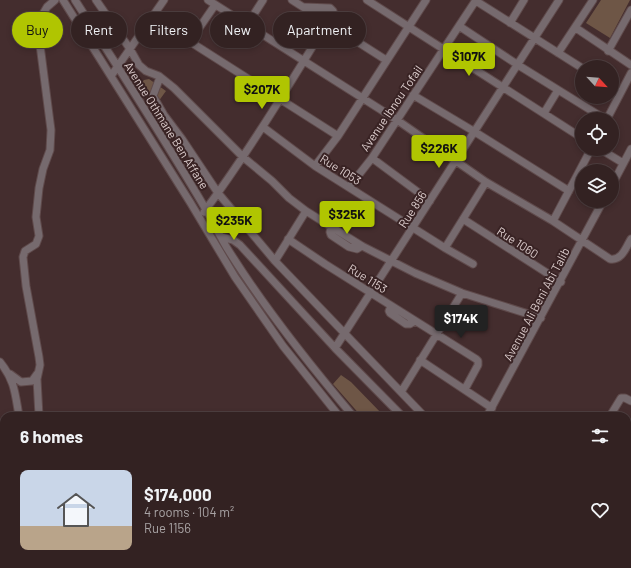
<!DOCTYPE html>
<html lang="en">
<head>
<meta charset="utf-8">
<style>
	body { margin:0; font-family:Barlow,sans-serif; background:#3e2f2f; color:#f1f3f6; height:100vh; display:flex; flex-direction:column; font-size:15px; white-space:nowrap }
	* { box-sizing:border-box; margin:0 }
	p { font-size:13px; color:#a9a4a5 }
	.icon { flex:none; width:22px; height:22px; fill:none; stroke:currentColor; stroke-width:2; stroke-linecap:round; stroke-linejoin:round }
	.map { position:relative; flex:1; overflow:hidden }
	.details { position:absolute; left:0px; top:412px; width:631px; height:156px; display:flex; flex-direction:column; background:#322; border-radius:12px 12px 0 0; box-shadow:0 2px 6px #0003,0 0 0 1px #4e3f40 }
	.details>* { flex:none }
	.top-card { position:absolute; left:12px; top:12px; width:400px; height:36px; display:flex; gap:8px }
	.needle { width:26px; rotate:116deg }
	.tools { position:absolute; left:575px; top:60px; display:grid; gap:8px }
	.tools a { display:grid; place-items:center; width:44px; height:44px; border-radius:50%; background:#322; box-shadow:0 2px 6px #0003,0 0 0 1px #4e3f40; font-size:20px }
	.price { position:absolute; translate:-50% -34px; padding:0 9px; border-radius:4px; background:#b0c501; color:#111; font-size:13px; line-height:26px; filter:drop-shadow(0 1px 2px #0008) }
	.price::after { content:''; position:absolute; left:50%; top:24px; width:12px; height:9px; margin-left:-6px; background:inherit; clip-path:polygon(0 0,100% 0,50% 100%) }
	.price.current { background:#222; color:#fff }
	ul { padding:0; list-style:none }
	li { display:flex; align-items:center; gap:12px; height:100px; padding:0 20px }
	li span { display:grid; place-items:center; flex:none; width:112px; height:80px; border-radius:8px; color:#555 }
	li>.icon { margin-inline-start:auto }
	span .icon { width:48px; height:48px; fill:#fffc; stroke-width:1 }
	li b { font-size:17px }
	h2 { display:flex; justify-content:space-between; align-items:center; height:48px; padding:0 20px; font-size:17px }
	.pill { padding:0 14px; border-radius:18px; background:#322; box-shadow:0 2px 6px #0003,0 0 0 1px #4e3f40; font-size:14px; line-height:36px }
	.pill.current { background:#b0c501; color:#111 }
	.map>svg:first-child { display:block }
</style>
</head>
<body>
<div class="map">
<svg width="631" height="568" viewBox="0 0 631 568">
	<rect width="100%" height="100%" fill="#442d2e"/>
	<!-- green -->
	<path fill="#6e5646" d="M 601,0 L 630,0 L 610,38 L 586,23 Z
		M 149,79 L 166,91 L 153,109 L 138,87 L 144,80 Z
		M 341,375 L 351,382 L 384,416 L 361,416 L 333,384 Z"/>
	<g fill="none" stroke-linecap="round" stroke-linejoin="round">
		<!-- street casing -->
		<g stroke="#5f4a4b" stroke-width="9">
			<path id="street" d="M 63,0 L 190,202 L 235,277 L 283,346 L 339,416
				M 75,0 C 119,69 164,138 205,208 C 213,221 219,235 227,248 C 263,306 309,364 353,416
				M 96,0 L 130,49 L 139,65 L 146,71 L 159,76 L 174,88 L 243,157 L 272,181 L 289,198 L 306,211 L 362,246 L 415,273 L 462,293 L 541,318
				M 208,0 L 397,120 L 486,182 L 553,221 L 610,259 C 622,261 626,247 631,239
				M 292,0 L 386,60
				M 367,0 L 582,138
				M 476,1 L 582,68
				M 215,5 L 193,37 L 192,43 L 338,136
				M 510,23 L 524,0
				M 247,25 L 263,0
				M 459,26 L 518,65 L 605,119
				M 576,28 L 631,65
				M 608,51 L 631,10
				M 558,53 L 593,0
				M 111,76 L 164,0
				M 160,77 L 153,96 L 164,115 L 182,139 L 218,193 L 275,261 L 424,416
				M 612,88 L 620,93
				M 413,95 L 475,132 L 569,191
				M 544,113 L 558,90
				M 607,119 L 631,73
				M 263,127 L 315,166 L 445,248 L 486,182
				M 600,149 L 623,163
				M 372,158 L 430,201
				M 315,166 L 338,136 L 426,0
				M 612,185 L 631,149
				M 349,187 L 372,158 L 476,0
				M 204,212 C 249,151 288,87 327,23 L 333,11 L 330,8 L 304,7
				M 463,219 L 561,282
				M 553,221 L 591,149
				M 331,226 L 330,232 L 331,235 L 349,247 L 357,249 L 362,246
				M 221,237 L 233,240 L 240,245 L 335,348 L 402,416
				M 288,239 L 325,264 L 476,359 L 478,361 L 478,365 L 465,389
				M 445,248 L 473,264
				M 275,261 L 306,211
				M 391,306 L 389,311 L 390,313 L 406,324 L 410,324 L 415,321
				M 335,348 L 559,0
				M 420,360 L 492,408
				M 0,362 C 15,381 15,393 19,416
				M 10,374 L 21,382 L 32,381 L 37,374
				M 401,392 L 462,293
				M 39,416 L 37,379 L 40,365 L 39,357 L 26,286 L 23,257 L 25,251 L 36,244 L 39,236 L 36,217 L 39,188 L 43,169 L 50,150 L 51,130 L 40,45 L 40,28 L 44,12 L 47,7 L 55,0
				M 487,416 L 603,201
				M 610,416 L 621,398 L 625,398 L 631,401
				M 627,424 L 631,426
				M 627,467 L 631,470
				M 0,490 L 4,486
				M 627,512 L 631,514
				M 627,543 L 631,539
				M 475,564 L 479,568
				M 488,564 L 493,568
				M 512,564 L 517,568
				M 50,568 L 52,564
				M 406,568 L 407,564
				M 414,568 L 415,564
				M 604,568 L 608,564"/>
		</g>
		<!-- street -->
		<use href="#street" stroke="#766a6e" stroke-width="7"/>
	</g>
	<g text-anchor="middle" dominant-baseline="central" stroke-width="4" stroke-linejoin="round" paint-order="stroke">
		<!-- street labels -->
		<g font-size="12" fill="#dccdcd" stroke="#392324">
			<text transform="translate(391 108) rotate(-56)">Avenue Ibnou Tofail</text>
			<text transform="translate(167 125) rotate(58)">Avenue Othmane Ben Affane</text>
			<text transform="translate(341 169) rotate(32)">Rue 1053</text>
			<text transform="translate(412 209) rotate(-57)">Rue 856</text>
			<text transform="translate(518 242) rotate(33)">Rue 1060</text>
			<text transform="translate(368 278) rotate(32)">Rue 1153</text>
			<text transform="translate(536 304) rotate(-62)">Avenue Ali Beni Abi Talib</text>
		</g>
	</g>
</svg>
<div class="tools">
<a><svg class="needle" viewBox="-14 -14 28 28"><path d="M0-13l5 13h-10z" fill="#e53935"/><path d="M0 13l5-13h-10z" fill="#a9a4a5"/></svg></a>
<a><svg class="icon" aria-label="locate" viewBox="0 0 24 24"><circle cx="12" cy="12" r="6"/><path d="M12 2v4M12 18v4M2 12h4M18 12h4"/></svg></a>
<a><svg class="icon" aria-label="layers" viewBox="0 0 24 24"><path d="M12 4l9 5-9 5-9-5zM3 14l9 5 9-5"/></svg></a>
</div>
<b class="price" style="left:469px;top:77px">$107K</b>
<b class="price" style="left:262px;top:110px">$207K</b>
<b class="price" style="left:439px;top:169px">$226K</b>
<b class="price" style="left:347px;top:235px">$325K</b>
<b class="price" style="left:234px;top:241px">$235K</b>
<b class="price current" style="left:461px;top:339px">$174K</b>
<div class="top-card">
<a class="pill current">Buy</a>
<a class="pill">Rent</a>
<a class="pill">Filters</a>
<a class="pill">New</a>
<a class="pill">Apartment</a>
</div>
<section class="details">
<h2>6 homes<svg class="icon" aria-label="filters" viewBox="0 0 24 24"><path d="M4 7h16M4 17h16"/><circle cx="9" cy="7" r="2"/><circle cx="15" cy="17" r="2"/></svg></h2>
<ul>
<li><span style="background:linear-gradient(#c9d6e8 70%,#b9a48a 0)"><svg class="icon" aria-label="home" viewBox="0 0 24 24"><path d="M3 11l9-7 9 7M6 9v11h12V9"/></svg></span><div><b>$174,000</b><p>4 rooms · 104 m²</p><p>Rue 1156</p></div><svg class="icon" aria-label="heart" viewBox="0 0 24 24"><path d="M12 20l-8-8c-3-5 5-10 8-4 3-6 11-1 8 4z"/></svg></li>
</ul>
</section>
</div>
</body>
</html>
